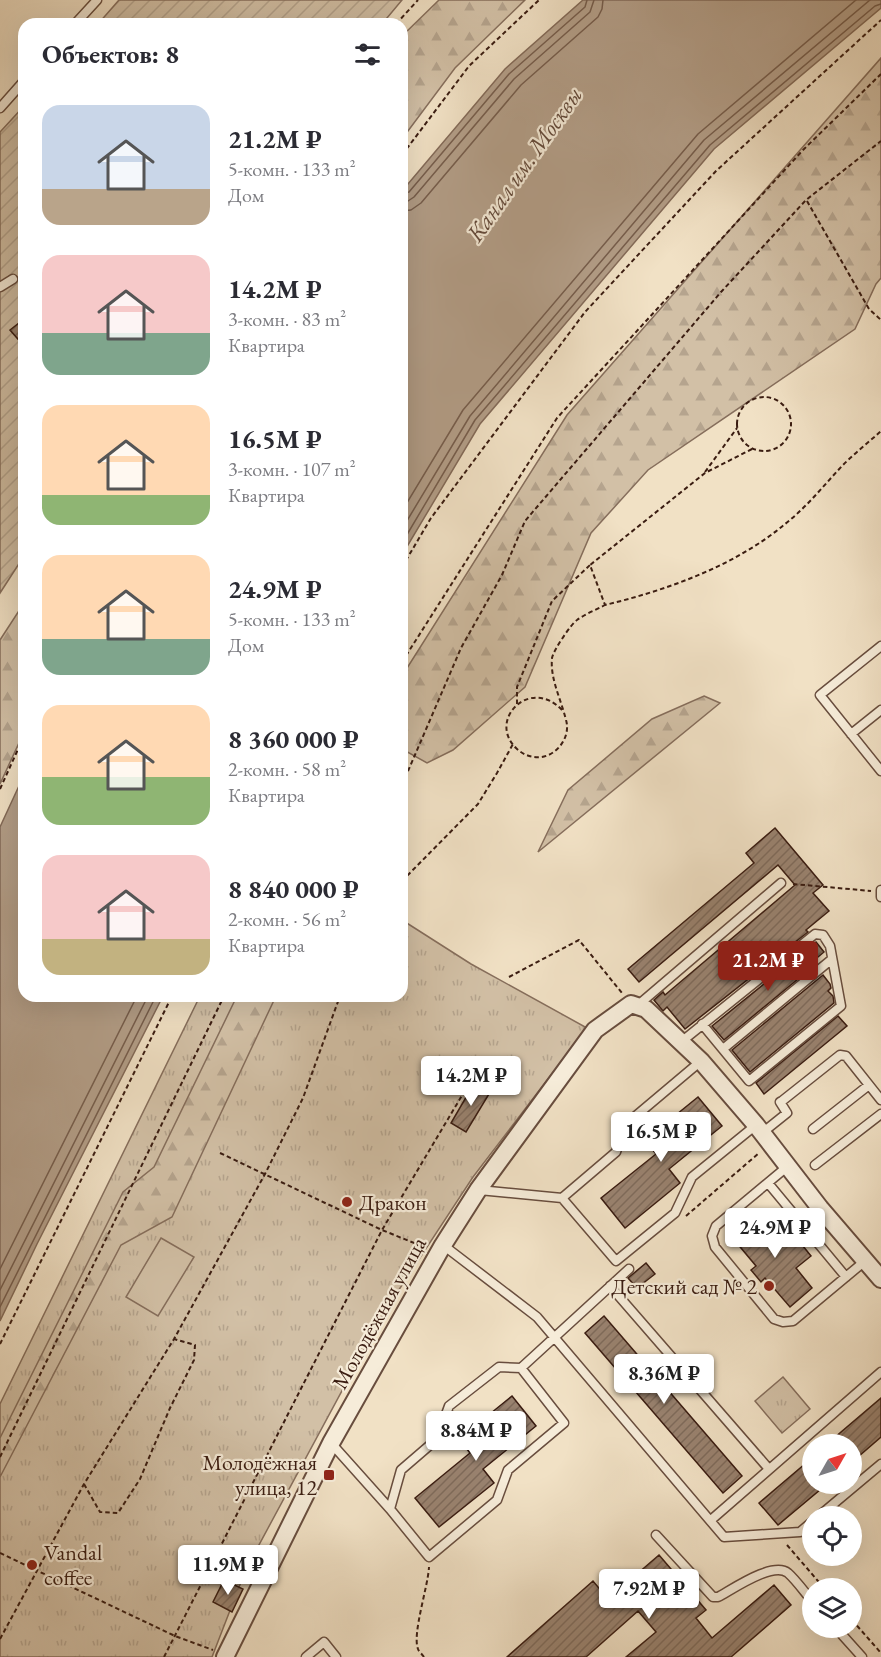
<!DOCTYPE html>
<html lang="ru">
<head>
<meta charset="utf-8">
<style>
	body { margin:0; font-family:"EB Garamond",serif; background:#f7f7f7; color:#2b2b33; height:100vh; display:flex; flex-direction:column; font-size:22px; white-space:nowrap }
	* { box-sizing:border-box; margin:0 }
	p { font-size:20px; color:#7c7c81 }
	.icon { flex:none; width:33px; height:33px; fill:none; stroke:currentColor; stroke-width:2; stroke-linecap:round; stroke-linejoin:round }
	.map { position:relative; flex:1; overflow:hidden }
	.side { position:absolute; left:18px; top:18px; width:390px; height:984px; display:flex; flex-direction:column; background:#fff; border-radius:18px; box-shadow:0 6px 24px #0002 }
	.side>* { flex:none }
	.needle { width:39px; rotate:51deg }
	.tools { position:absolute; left:802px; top:1434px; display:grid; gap:12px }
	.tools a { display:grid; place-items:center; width:60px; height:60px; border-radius:50%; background:#fff; box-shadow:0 6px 24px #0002; font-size:30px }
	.price { position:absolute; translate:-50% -51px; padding:0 14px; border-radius:6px; background:#fff; color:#222; font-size:20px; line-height:39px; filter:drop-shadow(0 2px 3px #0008) }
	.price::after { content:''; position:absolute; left:50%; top:36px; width:18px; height:14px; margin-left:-9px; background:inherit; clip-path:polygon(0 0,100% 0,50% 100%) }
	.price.on { background:#8f2418; color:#fff }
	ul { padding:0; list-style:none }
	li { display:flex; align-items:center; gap:18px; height:150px; padding:0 24px }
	li span { display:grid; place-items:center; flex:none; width:168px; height:120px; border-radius:18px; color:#555 }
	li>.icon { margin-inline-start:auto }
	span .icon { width:72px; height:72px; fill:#fffc; stroke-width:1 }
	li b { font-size:26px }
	h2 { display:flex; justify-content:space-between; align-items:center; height:72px; padding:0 24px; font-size:26px }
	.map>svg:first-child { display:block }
</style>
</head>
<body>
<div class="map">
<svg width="881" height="1657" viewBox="0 0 881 1657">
	<defs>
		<pattern id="grass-tufts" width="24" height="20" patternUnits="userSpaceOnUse" patternTransform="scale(1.5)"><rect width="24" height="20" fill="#d2c0a6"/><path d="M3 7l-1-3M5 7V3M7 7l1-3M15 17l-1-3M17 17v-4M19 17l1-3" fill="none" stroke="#b5a48e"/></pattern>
		<pattern id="forest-firs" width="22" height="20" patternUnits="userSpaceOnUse" patternTransform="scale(1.5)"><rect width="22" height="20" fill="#d2c0a6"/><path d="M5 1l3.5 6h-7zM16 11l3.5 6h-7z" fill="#b5a48e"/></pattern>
		<pattern id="garden-furrows" width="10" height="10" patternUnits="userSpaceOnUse" patternTransform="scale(1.5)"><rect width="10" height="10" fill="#d2c0a6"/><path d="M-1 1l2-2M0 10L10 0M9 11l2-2" fill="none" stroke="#b5a48e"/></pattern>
		<pattern id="building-hatch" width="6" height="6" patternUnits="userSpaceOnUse" patternTransform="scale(1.5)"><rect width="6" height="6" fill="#99826f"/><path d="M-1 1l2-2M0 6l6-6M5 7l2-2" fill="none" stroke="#7e6a5a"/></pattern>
	</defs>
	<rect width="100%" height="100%" fill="#f1e1c5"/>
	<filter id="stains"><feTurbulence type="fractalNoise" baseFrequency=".00333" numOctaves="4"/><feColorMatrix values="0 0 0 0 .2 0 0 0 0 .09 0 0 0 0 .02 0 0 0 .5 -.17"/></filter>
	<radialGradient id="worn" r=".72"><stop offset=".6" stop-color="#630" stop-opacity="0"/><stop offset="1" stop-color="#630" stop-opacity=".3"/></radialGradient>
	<!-- grass -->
	<path fill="url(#grass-tufts)" stroke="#866e5c" stroke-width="1.5" d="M 402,920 L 471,964 L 587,1028 L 473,1177 L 385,1311 L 246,1569 L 212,1657 L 0,1657 L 0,1404 L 200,996 L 402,996 Z
		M 783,1377 L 810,1409 L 782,1433 L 755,1401 Z"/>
	<!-- forest -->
	<path fill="url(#forest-firs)" stroke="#866e5c" stroke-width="1.5" d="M 439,0 L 525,0 L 455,68 L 402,139 L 402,36 Z
		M 881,58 L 881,278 L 876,284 L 855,329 L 648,470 L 591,533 L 525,687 L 453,750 L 427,763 L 402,749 L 402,676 L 567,415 Z
		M 24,603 L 24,732 L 0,784 L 0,640 Z
		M 704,696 L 720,703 L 538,852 L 568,790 L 652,719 Z
		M 237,996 L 276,996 L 172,1217 L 121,1245 L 0,1477 L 0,1438 L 123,1192 L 154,1167 Z"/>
	<!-- garden -->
	<path fill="url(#garden-furrows)" stroke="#866e5c" stroke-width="1.5" d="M 119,0 L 402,0 L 382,24 L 98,24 Z
		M 24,106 L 24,556 L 0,593 L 0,132 Z"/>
	<!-- pitch -->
	<path fill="#d2c0a6" stroke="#866e5c" stroke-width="1.5" d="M 161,1238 L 194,1257 L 158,1316 L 126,1297 Z"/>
	<!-- water -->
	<path fill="#b39e88" stroke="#836a58" stroke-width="1.5" d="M 583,0 L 881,0 L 881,8 L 714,149 L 480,424 L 402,555 L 402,191 L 505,69 Z
		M 24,775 L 24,996 L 163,996 L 37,1244 L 0,1321 L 0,827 Z"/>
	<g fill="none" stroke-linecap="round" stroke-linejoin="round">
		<!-- shore -->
		<path stroke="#765d4c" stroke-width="1.5" d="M 402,194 L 409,192 L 509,74 L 585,7 L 587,0
			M 402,202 L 408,201 L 414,197 L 514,79 L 590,12 L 594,0
			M 402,211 L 411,210 L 421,203 L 521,85 L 598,17 L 602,9 L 603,0
			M 402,511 L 463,410 L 698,134 L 856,0
			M 402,529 L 470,416 L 704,140 L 870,0
			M 402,543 L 475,420 L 710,145 L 875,6 L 881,4
			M 0,1269 L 137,996
			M 0,1290 L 148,996
			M 0,1307 L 156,996"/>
	</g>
	<!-- building -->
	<path fill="url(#building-hatch)" stroke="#3a1c11" stroke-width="1.5" d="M 24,319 L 24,346 L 10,330 Z
		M 775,828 L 823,885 L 813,893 L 829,911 L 806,930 L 808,932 L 685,1029 L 667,1007 L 663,1011 L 654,1000 L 663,992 L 665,995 L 795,885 L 778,865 L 639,982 L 628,969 L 754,863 L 746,853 Z
		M 816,942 L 824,952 L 812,962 L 815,965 L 724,1040 L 712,1026 Z
		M 823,975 L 830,984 L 831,988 L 828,991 L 833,996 L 834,1003 L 750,1072 L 732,1050 Z
		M 838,1016 L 847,1026 L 764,1094 L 756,1083 Z
		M 481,1082 L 492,1089 L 466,1132 L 451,1123 L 472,1087 L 476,1089 Z
		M 698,1097 L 722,1126 L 669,1169 L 680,1183 L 625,1228 L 601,1198 L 656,1154 L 645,1140 Z
		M 753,1217 L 770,1238 L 786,1225 L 811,1256 L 796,1268 L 812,1288 L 790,1307 L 765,1278 L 761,1282 L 751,1270 L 756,1266 L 731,1236 Z
		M 646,1263 L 655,1274 L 637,1288 L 628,1278 Z
		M 604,1316 L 742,1476 L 723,1493 L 585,1333 Z
		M 512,1396 L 536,1426 L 483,1469 L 494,1483 L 439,1527 L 415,1498 L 470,1453 L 459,1439 Z
		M 881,1398 L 881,1437 L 852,1462 L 852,1444 L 827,1444 Z
		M 813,1457 L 813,1484 L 827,1484 L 778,1525 L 759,1503 Z
		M 659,1555 L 706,1610 L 696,1618 L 712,1638 L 774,1585 L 791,1605 L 731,1657 L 626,1657 L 656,1632 L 638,1611 L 586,1657 L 507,1657 L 593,1581 L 608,1599 Z
		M 224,1580 L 243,1589 L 232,1612 L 213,1602 Z"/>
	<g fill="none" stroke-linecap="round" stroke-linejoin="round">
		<!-- service casing -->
		<g stroke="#684d3e" stroke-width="11">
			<path id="service" d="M 75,24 L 97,0
				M 0,108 L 24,81
				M 0,287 L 13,279
				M 881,646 L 820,695 L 881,771
				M 851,734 L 881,710
				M 881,890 L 881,897
				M 637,1006 L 781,883
				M 681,1042 L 815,934 L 823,935 L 830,946 L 841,1006 L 749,1081 L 702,1024
				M 723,1049 L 832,959
				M 701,1061 L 625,1125 L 616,1152 L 562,1198 L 616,1261 L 675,1213 L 692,1177 L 756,1125
				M 813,1129 L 869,1085
				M 762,1133 L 787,1113 L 780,1102 L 782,1101 L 840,1055 L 846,1056 L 881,1100
				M 815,1165 L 881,1114
				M 788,1166 L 716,1226 L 712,1236 L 715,1247 L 774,1319 L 783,1322 L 793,1321 L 865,1261
				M 768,1183 L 846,1277
				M 479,1190 L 562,1198
				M 443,1245 L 537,1317 L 724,1537 L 800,1532 L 813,1521
				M 610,1286 L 769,1469
				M 521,1368 L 564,1423 L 508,1470 L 497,1500 L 429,1557 L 390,1509 L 401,1470 L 437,1439 L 449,1406 L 499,1367 L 521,1368 L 629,1269
				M 331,1443 L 390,1509
				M 819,1516 L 881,1464
				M 711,1520 L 881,1372
				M 656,1535 L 713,1597 L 718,1597 C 733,1589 773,1561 788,1573 C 797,1581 805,1593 813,1602
				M 836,1628 L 862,1657
				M 306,1657 L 324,1642 L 336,1657"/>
		</g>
		<!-- minor casing -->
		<g stroke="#684d3e" stroke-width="20">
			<path id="minor" d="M 225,1657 L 331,1443 L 443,1245 L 478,1190 L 595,1030 L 631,1004 L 646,1009 L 701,1061 L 756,1125 L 820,1208 L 881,1279"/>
		</g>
		<!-- path -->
		<path stroke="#3a1c11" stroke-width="2" stroke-dasharray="4.5 3" stroke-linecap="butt" d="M 396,24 L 418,0
			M 402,155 L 469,66 L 539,0
			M 807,201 L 869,309 L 881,320
			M737 424a27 27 0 1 1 54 0a27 27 0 1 1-54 0Z
			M 752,449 L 705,473 L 590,565 L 605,605 C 667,590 735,566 785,524 C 807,507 824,485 843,465 C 855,453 869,442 881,431
			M 705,472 L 737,428
			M 402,567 L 431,518 L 585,312 L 716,171 L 881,20
			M 402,662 L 557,418 L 803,150 L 881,74
			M 517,704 L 517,687 L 552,601 L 590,565
			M 562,710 C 530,676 487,720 516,748 C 523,755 532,758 541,757 C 558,755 571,736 566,720 C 561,699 550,679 552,658 C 553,651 571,624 577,620 C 585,614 596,610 605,605
			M 402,785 L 461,648 L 502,575 L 525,521 L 721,292 L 806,200 L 881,141
			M 0,789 L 24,736
			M 402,881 L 478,804 L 497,773 L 513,744
			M 793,884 L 871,891
			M 509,977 L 579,940 L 622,993
			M 220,1153 L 382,1230 L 424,1247
			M 686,1216 L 759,1153
			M 0,1344 L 172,996
			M 0,1457 L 224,996
			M 84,1484 L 100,1512 L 118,1513 L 140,1479 L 170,1408 L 194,1360 L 195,1345 L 174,1339
			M 787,1545 L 824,1588
			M 0,1553 L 175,1636 L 213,1650
			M 852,1620 L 881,1653
			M 0,1639 L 84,1484 L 174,1339 L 265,1174 L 303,1098 L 340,996
			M 164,1657 L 382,1230 L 467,1087
			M 424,1657 C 422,1654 419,1652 418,1649 C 412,1634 428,1587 429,1567"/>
		<!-- service -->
		<use href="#service" stroke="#f6ecd9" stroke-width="8"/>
		<!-- minor -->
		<use href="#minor" stroke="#f6ecd9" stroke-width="16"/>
	</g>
	<!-- markers -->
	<g fill="#8f2418" stroke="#f6ecd9" stroke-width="2">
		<circle cx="347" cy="1202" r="6"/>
		<circle cx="769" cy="1286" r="6"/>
		<rect x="323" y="1469" width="12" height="12" rx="3"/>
		<circle cx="32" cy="1565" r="6"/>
	</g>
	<g text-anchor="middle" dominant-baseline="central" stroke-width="4.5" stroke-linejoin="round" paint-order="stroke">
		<!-- poi labels -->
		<g font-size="22" fill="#3a1c11" stroke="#f6ecd9" text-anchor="start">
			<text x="359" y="1202">Дракон</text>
			<text x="757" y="1286" text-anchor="end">Детский сад № 2</text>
			<text x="317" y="1462" text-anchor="end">Молодёжная<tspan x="317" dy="25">улица, 12</tspan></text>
			<text x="44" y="1552">Vandal<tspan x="44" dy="25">coffee</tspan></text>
		</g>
		<!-- street labels -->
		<g font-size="22" fill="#3a1c11" stroke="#f6ecd9">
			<text transform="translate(379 1313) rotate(-61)">Молодёжная улица</text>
		</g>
		<!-- water labels -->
		<g font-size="24" font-style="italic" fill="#644a3b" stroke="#f6ecd9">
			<text transform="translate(524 164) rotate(-55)">Канал им. Москвы</text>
		</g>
	</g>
	<rect width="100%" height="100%" filter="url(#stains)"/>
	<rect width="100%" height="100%" fill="url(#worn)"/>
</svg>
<div class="tools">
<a><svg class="needle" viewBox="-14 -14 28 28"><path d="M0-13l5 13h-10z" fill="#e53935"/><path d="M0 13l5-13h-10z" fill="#7c7c81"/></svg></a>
<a><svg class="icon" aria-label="locate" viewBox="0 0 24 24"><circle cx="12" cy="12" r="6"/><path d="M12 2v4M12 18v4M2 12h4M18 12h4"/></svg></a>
<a><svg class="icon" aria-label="layers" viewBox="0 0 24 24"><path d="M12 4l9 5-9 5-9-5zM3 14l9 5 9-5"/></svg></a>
</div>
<b class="price on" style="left:768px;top:992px">21.2M ₽</b>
<b class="price" style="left:471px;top:1107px">14.2M ₽</b>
<b class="price" style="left:661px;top:1163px">16.5M ₽</b>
<b class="price" style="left:775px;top:1259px">24.9M ₽</b>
<b class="price" style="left:664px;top:1405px">8.36M ₽</b>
<b class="price" style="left:476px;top:1462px">8.84M ₽</b>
<b class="price" style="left:228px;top:1596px">11.9M ₽</b>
<b class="price" style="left:649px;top:1620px">7.92M ₽</b>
<section class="side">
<h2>Объектов: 8<svg class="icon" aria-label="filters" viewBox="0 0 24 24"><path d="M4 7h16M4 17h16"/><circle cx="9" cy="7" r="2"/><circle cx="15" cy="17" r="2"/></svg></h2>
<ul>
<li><span style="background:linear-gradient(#c9d6e8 70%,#b9a48a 0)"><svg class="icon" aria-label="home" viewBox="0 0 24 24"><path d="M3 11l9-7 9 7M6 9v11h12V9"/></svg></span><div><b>21.2M ₽</b><p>5-комн. · 133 m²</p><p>Дом</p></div></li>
<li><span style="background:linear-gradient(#f6c9c9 65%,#7fa58c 0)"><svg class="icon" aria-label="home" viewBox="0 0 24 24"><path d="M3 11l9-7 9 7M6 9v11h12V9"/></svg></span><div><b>14.2M ₽</b><p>3-комн. · 83 m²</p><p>Квартира</p></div></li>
<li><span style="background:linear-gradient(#ffd9b3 75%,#8fb573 0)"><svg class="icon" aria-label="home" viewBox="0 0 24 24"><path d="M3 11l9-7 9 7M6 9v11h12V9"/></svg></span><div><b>16.5M ₽</b><p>3-комн. · 107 m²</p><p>Квартира</p></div></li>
<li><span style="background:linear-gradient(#ffd9b3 70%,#7fa58c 0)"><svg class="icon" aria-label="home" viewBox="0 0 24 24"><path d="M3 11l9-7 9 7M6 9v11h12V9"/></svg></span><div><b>24.9M ₽</b><p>5-комн. · 133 m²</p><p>Дом</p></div></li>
<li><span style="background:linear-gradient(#ffd9b3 60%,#8fb573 0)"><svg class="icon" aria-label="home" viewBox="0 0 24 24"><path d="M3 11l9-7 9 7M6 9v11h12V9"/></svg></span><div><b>8 360 000 ₽</b><p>2-комн. · 58 m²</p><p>Квартира</p></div></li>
<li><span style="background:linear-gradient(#f6c9c9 70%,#c2b280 0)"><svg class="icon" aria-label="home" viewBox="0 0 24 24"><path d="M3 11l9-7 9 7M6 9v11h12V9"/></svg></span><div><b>8 840 000 ₽</b><p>2-комн. · 56 m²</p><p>Квартира</p></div></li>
</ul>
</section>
</div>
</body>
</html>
